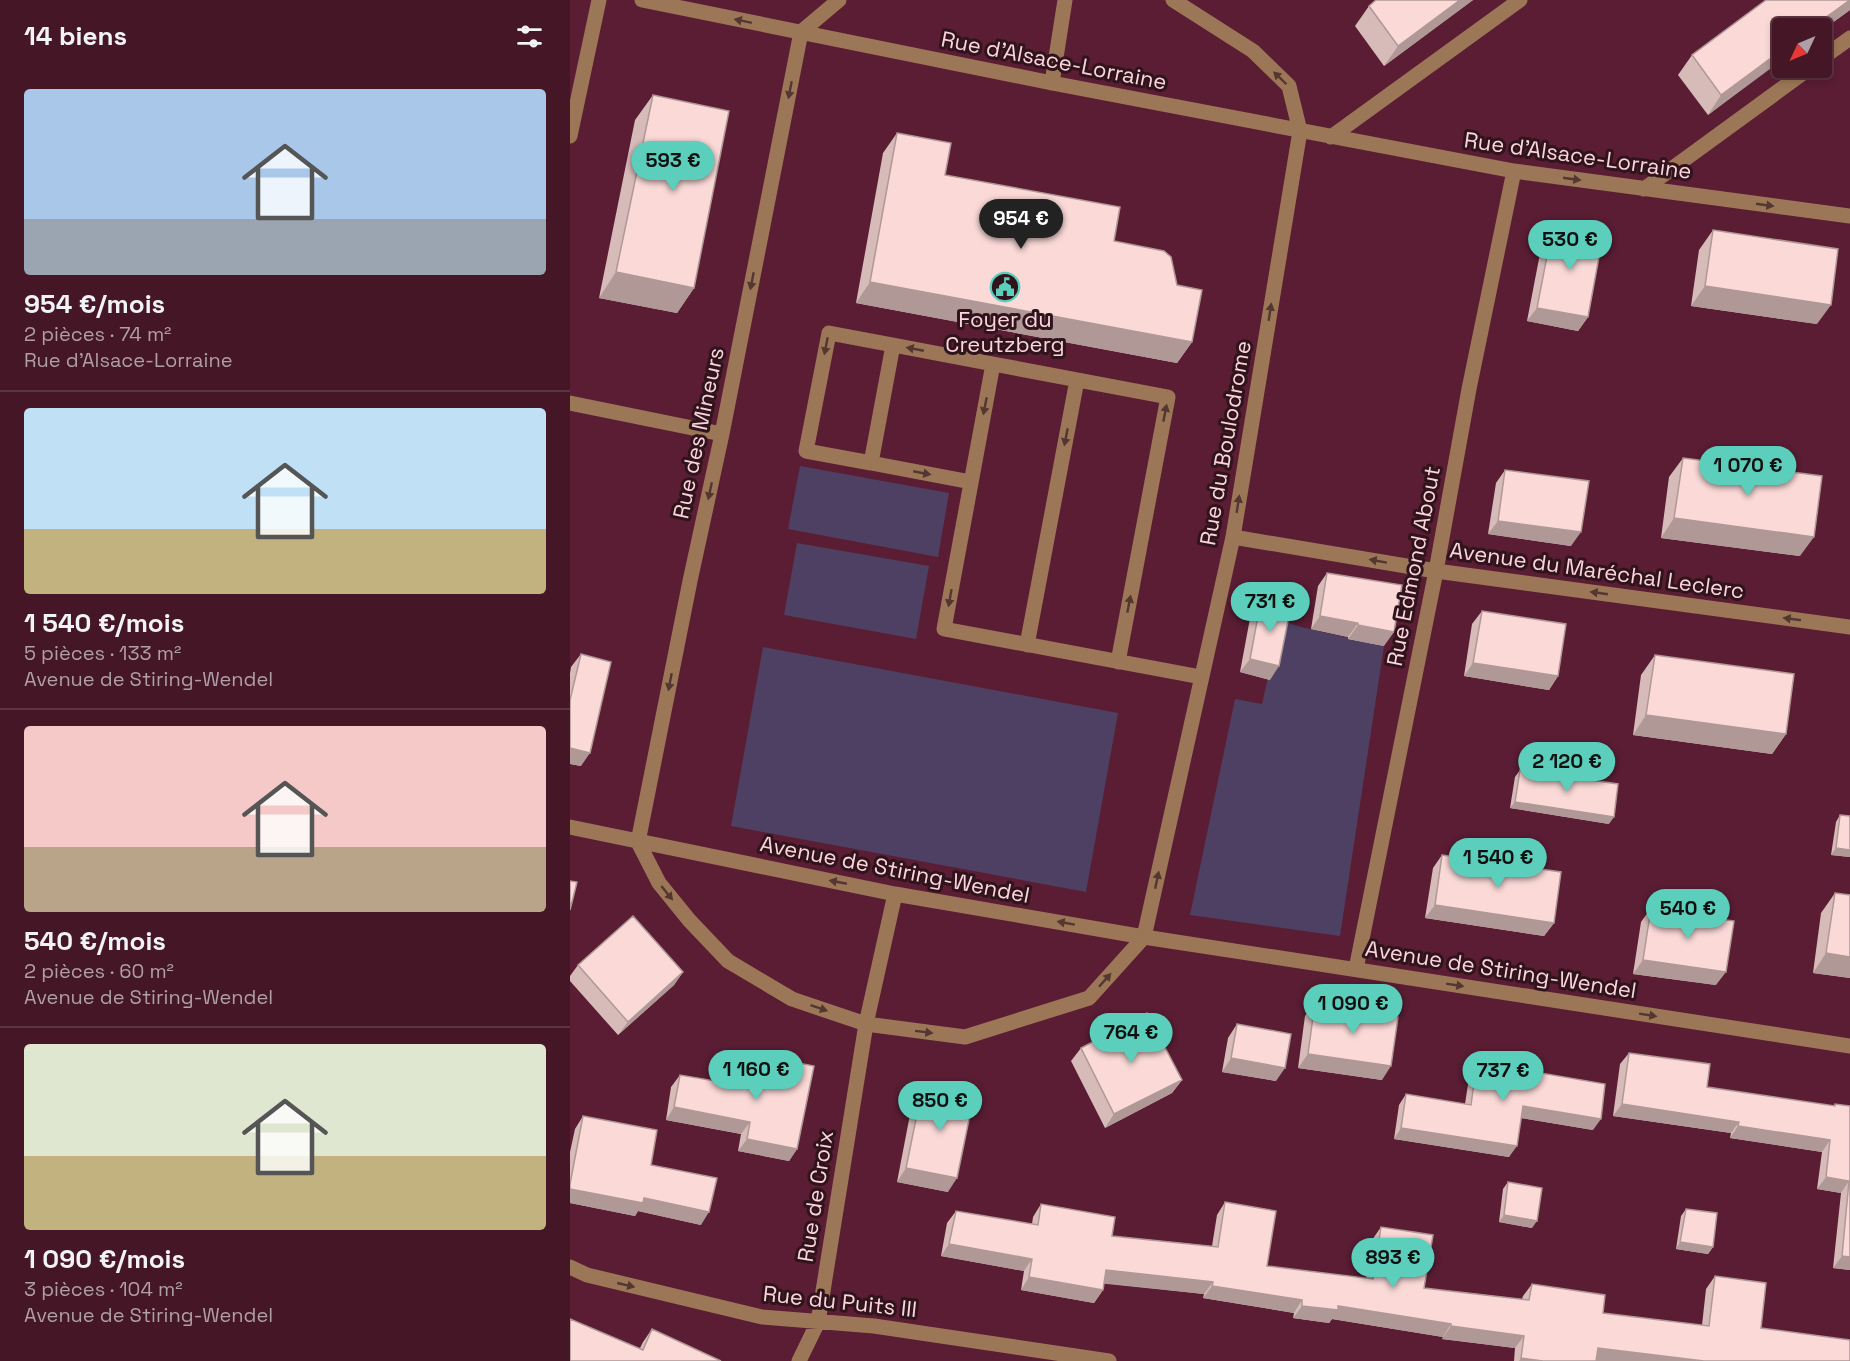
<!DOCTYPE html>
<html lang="fr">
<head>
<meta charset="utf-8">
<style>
	body { margin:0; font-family:"Space Grotesk",sans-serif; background:#4b1f2e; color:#f1f3f6; height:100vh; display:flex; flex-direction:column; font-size:22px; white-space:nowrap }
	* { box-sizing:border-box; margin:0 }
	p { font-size:20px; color:#af9fa7 }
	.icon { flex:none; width:33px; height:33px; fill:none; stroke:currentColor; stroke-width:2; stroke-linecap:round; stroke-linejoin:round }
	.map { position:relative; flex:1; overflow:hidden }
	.sheet { display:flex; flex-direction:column; background:#441626; width:570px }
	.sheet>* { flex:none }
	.needle { width:39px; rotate:226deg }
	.buttons { position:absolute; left:1202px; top:18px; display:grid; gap:12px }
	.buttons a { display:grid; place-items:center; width:60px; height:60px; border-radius:6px; background:#441626; box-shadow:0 3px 9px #0003,0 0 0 2px #5c3543; font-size:30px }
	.price { position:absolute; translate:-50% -51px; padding:0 14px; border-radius:21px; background:#5bcebc; color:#111; font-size:20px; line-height:39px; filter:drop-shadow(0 2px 3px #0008) }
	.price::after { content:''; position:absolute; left:50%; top:36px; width:18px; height:14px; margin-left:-9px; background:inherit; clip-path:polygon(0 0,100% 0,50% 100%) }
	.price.active { background:#222; color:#fff }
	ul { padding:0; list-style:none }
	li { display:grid; align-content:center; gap:12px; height:318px; padding:0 24px }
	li+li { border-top:2px solid #5c3543 }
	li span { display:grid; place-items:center; height:186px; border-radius:6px; color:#555 }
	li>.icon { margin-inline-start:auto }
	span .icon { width:108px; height:108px; fill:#fffc; stroke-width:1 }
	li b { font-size:26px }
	h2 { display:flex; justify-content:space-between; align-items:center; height:72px; padding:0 24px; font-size:26px }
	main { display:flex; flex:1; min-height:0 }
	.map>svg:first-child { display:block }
</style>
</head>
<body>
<main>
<section class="sheet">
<h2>14 biens<svg class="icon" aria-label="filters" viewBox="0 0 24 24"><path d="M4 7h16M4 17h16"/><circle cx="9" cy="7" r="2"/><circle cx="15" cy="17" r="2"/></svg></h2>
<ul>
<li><span style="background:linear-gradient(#a9c7e8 70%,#9aa5b1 0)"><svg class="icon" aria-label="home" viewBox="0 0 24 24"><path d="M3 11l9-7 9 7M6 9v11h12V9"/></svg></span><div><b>954 €/mois</b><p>2 pièces · 74 m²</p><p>Rue d'Alsace-Lorraine</p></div></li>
<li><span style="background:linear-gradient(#bfe0f5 65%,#c2b280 0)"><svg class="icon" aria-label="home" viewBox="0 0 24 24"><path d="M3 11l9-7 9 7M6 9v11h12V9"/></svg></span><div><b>1 540 €/mois</b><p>5 pièces · 133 m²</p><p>Avenue de Stiring-Wendel</p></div></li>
<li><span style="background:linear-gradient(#f6c9c9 65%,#b9a48a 0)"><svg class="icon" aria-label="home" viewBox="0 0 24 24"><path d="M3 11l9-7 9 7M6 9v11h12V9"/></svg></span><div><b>540 €/mois</b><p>2 pièces · 60 m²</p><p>Avenue de Stiring-Wendel</p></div></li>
<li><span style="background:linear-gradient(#dfe7d0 60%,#c2b280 0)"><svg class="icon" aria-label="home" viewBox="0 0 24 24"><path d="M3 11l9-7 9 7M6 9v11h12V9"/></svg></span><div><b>1 090 €/mois</b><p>3 pièces · 104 m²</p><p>Avenue de Stiring-Wendel</p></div></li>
</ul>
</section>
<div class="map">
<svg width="1280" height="1361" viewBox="0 0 1280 1361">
	<rect width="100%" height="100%" fill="#5a1d33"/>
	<!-- green -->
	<path fill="#4e4063" d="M 230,466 L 379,493 L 368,557 L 218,529 Z
		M 227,543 L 359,566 L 346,639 L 214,615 Z
		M 711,620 L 731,627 L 814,646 L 770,936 L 620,915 L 665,699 L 692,704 Z
		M 193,647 L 548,713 L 516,892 L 161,826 Z"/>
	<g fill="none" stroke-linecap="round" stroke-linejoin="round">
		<!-- minor -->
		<path stroke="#9c7757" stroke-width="15" d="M 72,0 L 482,83 L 944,171 L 1280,216
			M 231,32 L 269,0
			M 1251,59 L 1280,38
			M 482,83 L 495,0
			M 0,136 L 29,0
			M 761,137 L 950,0
			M 1074,189 L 1240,68
			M 0,403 L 152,434
			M 301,463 L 236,451 L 259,333 L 323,345
			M 401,482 L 301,463 L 323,345 L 423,364
			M 663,537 L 866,571 L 1280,627
			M 457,645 L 507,380
			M 548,662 L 598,397 L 423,364 L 374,629 L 631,677
			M 0,827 L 325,894 L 574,937 L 1280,1046
			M 68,842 L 89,883 L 119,920 L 158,961 L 222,999 L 296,1024 L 395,1037 L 519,998 L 574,937 L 663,537 L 730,131 L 719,86 L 683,51 L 603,0
			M 68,842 L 120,581 L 152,434 L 231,32
			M 786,969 L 866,571 L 899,389 L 944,171
			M 0,1267 L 17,1275 L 192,1317 L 304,1326 L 539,1361
			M 229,1361 L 248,1322 L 296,1024 L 325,894"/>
	</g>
	<!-- wall -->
	<path fill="#d7bbb9" d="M 806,0 L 903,0 L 814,66 L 785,26 L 799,6 Z
		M 1280,10 L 1251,31 L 1251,28 L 1138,115 L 1108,75 L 1122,55 Z
		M 83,95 L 124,288 L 107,313 L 29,298 L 65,120 Z
		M 327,133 L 375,175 L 544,241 L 607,285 L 622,342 L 607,363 L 286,303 L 313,153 Z
		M 983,225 L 1018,317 L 1008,331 L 957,321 L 973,238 Z
		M 1143,230 L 1247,324 L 1121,306 L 1129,250 Z
		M 1113,458 L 1230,556 L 1091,538 L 1099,477 Z
		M 935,470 L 1001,546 L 918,534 L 926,483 Z
		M 757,573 L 814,646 L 778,639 L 778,637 L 741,629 L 748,586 Z
		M 691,600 L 700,680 L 670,672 L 681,613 Z
		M 912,611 L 988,676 L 979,690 L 894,676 L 902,624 Z
		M 11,654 L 11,766 L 0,764 L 0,673 L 1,667 Z
		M 1085,655 L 1216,734 L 1202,754 L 1063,735 L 1071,675 Z
		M 950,770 L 1039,824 L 940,808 L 945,777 Z
		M 1270,815 L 1280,857 L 1261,855 L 1266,822 Z
		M 872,855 L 984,923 L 974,936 L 855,918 L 863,868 Z
		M 1265,893 L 1280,895 L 1280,978 L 1243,973 L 1251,913 Z
		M 1081,908 L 1146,985 L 1063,974 L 1071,922 Z
		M 8,965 L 113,972 L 104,985 L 48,1035 L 0,981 L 0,976 Z
		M 745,1002 L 812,1080 L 728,1068 L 735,1016 Z
		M 667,1024 L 706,1081 L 652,1072 L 658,1038 Z
		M 511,1048 L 612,1080 L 602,1093 L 535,1128 L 501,1061 Z
		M 1059,1053 L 1137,1087 L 1264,1106 L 1265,1104 L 1280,1106 L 1280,1270 L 1263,1268 L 1271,1193 L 1247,1189 L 1252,1152 L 1160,1138 L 1161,1133 L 1043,1116 L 1050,1064 Z
		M 908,1054 L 959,1071 L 1023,1130 L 951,1118 L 939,1157 L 824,1139 L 829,1105 L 836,1094 L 895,1104 L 901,1065 Z
		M 193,1056 L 227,1149 L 219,1161 L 168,1151 L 171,1134 L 96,1120 L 101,1087 L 110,1075 L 180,1087 L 184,1068 Z
		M 353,1085 L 378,1192 L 327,1182 L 343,1099 Z
		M 13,1116 L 81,1165 L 131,1225 L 68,1211 L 65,1216 L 0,1203 L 0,1152 L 5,1129 Z
		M 938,1182 L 962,1228 L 929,1222 L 933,1189 Z
		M 655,1202 L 697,1266 L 796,1278 L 802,1240 L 811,1227 L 854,1288 L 952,1299 L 953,1296 L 962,1284 L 1033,1313 L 1132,1325 L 1136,1289 L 1145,1276 L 1191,1328 L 1280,1361 L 944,1361 L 945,1348 L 872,1339 L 873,1337 L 762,1319 L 759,1323 L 723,1318 L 724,1313 L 633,1298 L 634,1294 L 534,1283 L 533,1290 L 524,1303 L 451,1290 L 454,1271 L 371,1256 L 377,1223 L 386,1211 L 462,1224 L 463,1217 L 471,1204 L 542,1236 L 642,1246 L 647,1215 Z
		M 1116,1209 L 1143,1247 L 1138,1254 L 1106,1249 L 1111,1216 Z
		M 82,1329 L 151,1361 L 0,1361 L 70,1348 L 73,1342 Z"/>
	<!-- shaded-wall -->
	<path fill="#af9896" d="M 890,0 L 903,0 L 814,66 L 828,46 Z
		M 1280,0 L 1280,10 L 1251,31 L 1251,28 L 1241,28 Z
		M 1212,50 L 1212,60 L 1138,115 L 1151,95 Z
		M 46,272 L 124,288 L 107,313 L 29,298 Z
		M 300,282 L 622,342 L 607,363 L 286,303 Z
		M 1135,286 L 1261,305 L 1247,324 L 1121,306 Z
		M 967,308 L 1018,317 L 1008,331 L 957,321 Z
		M 1104,518 L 1244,537 L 1230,556 L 1091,538 Z
		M 928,521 L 1011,532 L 1001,546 L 918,534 Z
		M 750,616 L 788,623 L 778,637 L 741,629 Z
		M 788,625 L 824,632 L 814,646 L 778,639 Z
		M 680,659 L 709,666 L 700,680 L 670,672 Z
		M 903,663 L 988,676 L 979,690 L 894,676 Z
		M 1076,715 L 1216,734 L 1202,754 L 1063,735 Z
		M 0,748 L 20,753 L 11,766 L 0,764 Z
		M 945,802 L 1044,817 L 1039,824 L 940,808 Z
		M 1266,848 L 1280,850 L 1280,857 L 1261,855 Z
		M 865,905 L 984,923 L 974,936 L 855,918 Z
		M 1256,953 L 1280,957 L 1280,978 L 1243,973 Z
		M 1073,960 L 1156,972 L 1146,985 L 1063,974 Z
		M 113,972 L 104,985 L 48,1035 L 58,1022 Z
		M 738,1054 L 821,1066 L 812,1080 L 728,1068 Z
		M 661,1058 L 715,1068 L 706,1081 L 652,1072 Z
		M 612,1080 L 602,1093 L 535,1128 L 544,1114 Z
		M 1052,1104 L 1169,1122 L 1161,1133 L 1043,1116 Z
		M 953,1106 L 1031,1119 L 1023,1130 L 945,1117 Z
		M 104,1107 L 180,1122 L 171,1134 L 96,1120 Z
		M 1168,1126 L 1260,1140 L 1252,1152 L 1160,1138 Z
		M 831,1128 L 947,1146 L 939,1157 L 824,1139 Z
		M 177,1139 L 227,1149 L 219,1161 L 168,1151 Z
		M 336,1168 L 387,1178 L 378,1192 L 327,1182 Z
		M 1256,1177 L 1279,1181 L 1271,1193 L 1247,1189 Z
		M 0,1189 L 74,1198 L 139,1212 L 131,1225 L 68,1211 L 65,1216 L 0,1203 Z
		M 934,1215 L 967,1221 L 962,1228 L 929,1222 Z
		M 1110,1242 L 1143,1247 L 1138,1254 L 1106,1249 Z
		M 379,1244 L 462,1259 L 454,1271 L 371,1256 Z
		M 1272,1256 L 1280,1257 L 1280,1270 L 1263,1268 Z
		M 536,1270 L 643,1282 L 634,1294 L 527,1283 Z
		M 459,1277 L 533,1290 L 524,1303 L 451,1290 Z
		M 642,1286 L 732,1300 L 724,1313 L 633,1298 Z
		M 732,1306 L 768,1306 L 881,1324 L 873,1337 L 762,1319 L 759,1323 L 723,1318 Z
		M 881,1326 L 954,1336 L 945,1348 L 872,1339 Z
		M 1028,1348 L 1134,1361 L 1024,1361 Z
		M 951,1358 L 973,1361 L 949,1361 Z"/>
	<!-- building -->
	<path fill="#fad9d7" stroke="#af9896" stroke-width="1.5" d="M 806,0 L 890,0 L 828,46 L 799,6 Z
		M 1196,0 L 1280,0 L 1241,28 L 1212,28 L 1212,50 L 1151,95 L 1122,55 Z
		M 83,95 L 159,111 L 124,288 L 46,272 Z
		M 327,133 L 381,143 L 375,175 L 550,207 L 544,241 L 594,251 L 601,257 L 607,285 L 632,290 L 622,342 L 300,282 Z
		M 983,225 L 1033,235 L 1018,317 L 967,308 Z
		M 1143,230 L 1268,249 L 1261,305 L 1135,286 Z
		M 1113,458 L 1252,476 L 1244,537 L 1104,518 Z
		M 935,470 L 1019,481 L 1011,532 L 928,521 Z
		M 757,573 L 832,585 L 824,632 L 788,625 L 788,623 L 750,616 Z
		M 691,600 L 721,606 L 709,666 L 680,659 Z
		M 912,611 L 996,624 L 988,676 L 903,663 Z
		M 11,654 L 41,662 L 20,753 L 0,748 L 0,700 Z
		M 1085,655 L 1224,674 L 1216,734 L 1076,715 Z
		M 950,770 L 1048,784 L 1044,817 L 945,802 Z
		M 1270,815 L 1280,816 L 1280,850 L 1266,848 Z
		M 872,855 L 991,872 L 984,923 L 865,905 Z
		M 0,881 L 7,882 L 0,910 Z
		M 1265,893 L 1280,895 L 1280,957 L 1256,953 Z
		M 1081,908 L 1164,921 L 1156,972 L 1073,960 Z
		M 63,916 L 113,972 L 58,1022 L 8,965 Z
		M 745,1002 L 828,1017 L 821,1066 L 738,1054 Z
		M 577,1013 L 612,1080 L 544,1114 L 511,1048 Z
		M 667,1024 L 721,1034 L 715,1068 L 661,1058 Z
		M 1059,1053 L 1140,1064 L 1137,1087 L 1265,1106 L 1265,1104 L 1280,1106 L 1280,1257 L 1272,1256 L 1279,1181 L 1256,1177 L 1260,1140 L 1168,1126 L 1169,1122 L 1052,1104 Z
		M 908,1054 L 960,1063 L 959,1071 L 1035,1084 L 1031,1119 L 953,1106 L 947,1146 L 831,1128 L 836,1094 L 901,1105 Z
		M 193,1056 L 244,1066 L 227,1149 L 177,1139 L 180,1122 L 104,1107 L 110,1075 L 186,1088 Z
		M 353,1085 L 404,1095 L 387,1178 L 336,1168 Z
		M 13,1116 L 87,1130 L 81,1165 L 147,1178 L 139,1212 L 74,1198 L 73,1203 L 0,1189 L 0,1184 Z
		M 938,1182 L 972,1188 L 967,1221 L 934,1215 Z
		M 655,1202 L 706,1211 L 697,1266 L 803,1279 L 811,1227 L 863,1235 L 854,1288 L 959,1300 L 962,1284 L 1035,1295 L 1033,1313 L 1139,1326 L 1145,1276 L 1196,1283 L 1191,1328 L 1280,1340 L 1280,1361 L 1134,1361 L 1028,1348 L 1026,1361 L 973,1361 L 951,1358 L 954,1336 L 881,1326 L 881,1324 L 768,1306 L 768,1310 L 732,1306 L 732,1300 L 642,1286 L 643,1282 L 536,1270 L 533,1290 L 459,1277 L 462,1259 L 379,1244 L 386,1211 L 468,1225 L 471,1204 L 545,1217 L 542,1236 L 648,1247 Z
		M 1116,1209 L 1147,1213 L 1143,1247 L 1110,1242 Z
		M 0,1319 L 73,1350 L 82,1329 L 151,1361 L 0,1361 Z"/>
	<!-- one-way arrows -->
	<defs><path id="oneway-solid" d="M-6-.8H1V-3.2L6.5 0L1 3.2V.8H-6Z" transform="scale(1.5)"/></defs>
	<g fill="#553731">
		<use href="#oneway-solid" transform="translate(173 21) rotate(-168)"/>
		<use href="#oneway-solid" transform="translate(710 78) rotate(-136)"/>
		<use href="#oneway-solid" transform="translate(220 90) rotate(101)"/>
		<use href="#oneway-solid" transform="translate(1002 179) rotate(8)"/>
		<use href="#oneway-solid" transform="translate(1195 205) rotate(8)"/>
		<use href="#oneway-solid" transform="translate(182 281) rotate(101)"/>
		<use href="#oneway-solid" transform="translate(700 312) rotate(-81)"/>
		<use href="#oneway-solid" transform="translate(256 346) rotate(101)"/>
		<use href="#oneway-solid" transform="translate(345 349) rotate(-169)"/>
		<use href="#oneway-solid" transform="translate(415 406) rotate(101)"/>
		<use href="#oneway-solid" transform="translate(595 413) rotate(-79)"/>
		<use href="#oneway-solid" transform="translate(496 437) rotate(101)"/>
		<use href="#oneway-solid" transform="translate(352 473) rotate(11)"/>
		<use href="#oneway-solid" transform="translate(140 491) rotate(102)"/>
		<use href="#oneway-solid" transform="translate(668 504) rotate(-81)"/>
		<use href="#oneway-solid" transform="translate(808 561) rotate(-170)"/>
		<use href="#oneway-solid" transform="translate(1029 593) rotate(-172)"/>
		<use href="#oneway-solid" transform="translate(380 598) rotate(100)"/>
		<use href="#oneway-solid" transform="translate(559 604) rotate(-79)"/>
		<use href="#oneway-solid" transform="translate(1222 619) rotate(-172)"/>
		<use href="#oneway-solid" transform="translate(100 682) rotate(101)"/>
		<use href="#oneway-solid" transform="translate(587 880) rotate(-78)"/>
		<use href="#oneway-solid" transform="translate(268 882) rotate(-169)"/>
		<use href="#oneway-solid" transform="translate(97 893) rotate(51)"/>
		<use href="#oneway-solid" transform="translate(496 923) rotate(-170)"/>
		<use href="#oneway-solid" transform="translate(535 980) rotate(-48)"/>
		<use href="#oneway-solid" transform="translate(885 985) rotate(9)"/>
		<use href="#oneway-solid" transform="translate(249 1008) rotate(19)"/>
		<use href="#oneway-solid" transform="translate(1078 1015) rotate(9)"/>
		<use href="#oneway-solid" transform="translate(354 1032) rotate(7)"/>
		<use href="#oneway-solid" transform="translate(56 1285) rotate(13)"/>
	</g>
	<!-- icons -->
	<defs>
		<g id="civic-ring" transform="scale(1.5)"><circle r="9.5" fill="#2f141c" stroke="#5bcebc" stroke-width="1.5"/><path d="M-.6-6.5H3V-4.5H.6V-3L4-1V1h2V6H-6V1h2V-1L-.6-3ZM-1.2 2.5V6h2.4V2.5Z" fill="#5bcebc"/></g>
	</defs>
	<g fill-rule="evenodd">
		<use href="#civic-ring" x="435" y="287"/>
	</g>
	<g text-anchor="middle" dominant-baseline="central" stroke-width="6" stroke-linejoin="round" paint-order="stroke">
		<!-- street labels -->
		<g font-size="22" fill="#fcd4de" stroke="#2f141c">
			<text transform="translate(484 60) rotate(11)">Rue d'Alsace-Lorraine</text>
			<text transform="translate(1008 155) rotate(8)">Rue d'Alsace-Lorraine</text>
			<text transform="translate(128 433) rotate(-78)">Rue des Mineurs</text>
			<text transform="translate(655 443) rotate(-80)">Rue du Boulodrome</text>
			<text transform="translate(843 566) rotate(-79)">Rue Edmond About</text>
			<text transform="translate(1027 570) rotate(8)">Avenue du Maréchal Leclerc</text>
			<text transform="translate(325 869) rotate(11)">Avenue de Stiring-Wendel</text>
			<text transform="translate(931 969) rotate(9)">Avenue de Stiring-Wendel</text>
			<text transform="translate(245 1196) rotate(-81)">Rue de Croix</text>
			<text transform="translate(270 1301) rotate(6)">Rue du Puits III</text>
		</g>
		<!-- poi labels -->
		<g font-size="22" fill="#fcd4de" stroke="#2f141c">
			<text x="435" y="319">Foyer du<tspan x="435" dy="25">Creutzberg</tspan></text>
		</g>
	</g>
</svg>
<div class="buttons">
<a><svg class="needle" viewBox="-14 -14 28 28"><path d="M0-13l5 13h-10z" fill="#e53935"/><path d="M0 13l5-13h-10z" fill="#af9fa7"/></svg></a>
</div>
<b class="price" style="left:103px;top:192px">593 €</b>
<b class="price active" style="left:451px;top:250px">954 €</b>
<b class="price" style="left:1000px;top:271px">530 €</b>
<b class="price" style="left:1178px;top:497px">1 070 €</b>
<b class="price" style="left:700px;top:633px">731 €</b>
<b class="price" style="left:997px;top:793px">2 120 €</b>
<b class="price" style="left:928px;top:889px">1 540 €</b>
<b class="price" style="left:1118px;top:940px">540 €</b>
<b class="price" style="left:783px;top:1035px">1 090 €</b>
<b class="price" style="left:561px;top:1064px">764 €</b>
<b class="price" style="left:186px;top:1101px">1 160 €</b>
<b class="price" style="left:933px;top:1102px">737 €</b>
<b class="price" style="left:370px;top:1132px">850 €</b>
<b class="price" style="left:823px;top:1289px">893 €</b>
</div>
</main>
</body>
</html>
